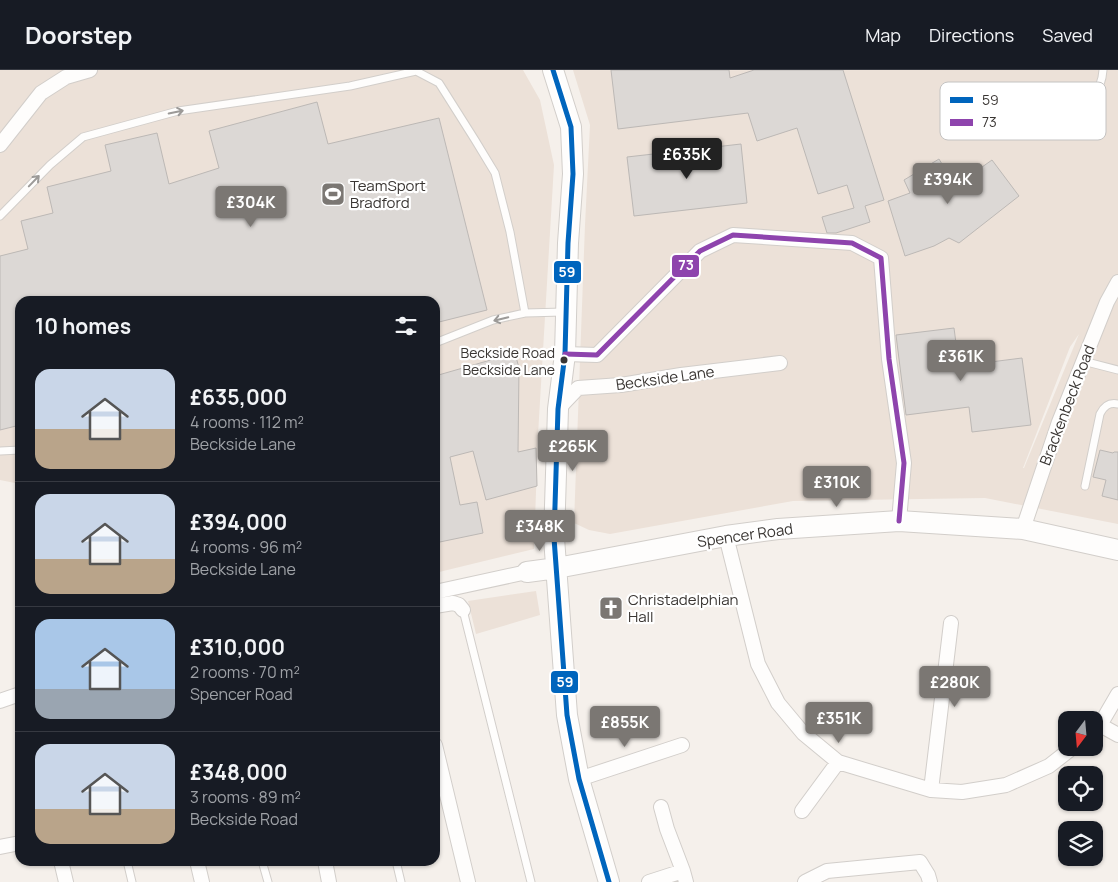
<!DOCTYPE html>
<html lang="en">
<head>
<meta charset="utf-8">
<style>
	body { margin:0; font-family:Manrope,sans-serif; background:#20242c; color:#f1f3f6; height:100vh; display:flex; flex-direction:column; font-size:19px; white-space:nowrap }
	* { box-sizing:border-box; margin:0 }
	p { font-size:16px; color:#9ea1a6 }
	.icon { flex:none; width:28px; height:28px; fill:none; stroke:currentColor; stroke-width:2; stroke-linecap:round; stroke-linejoin:round }
	.map { position:relative; flex:1; overflow:hidden }
	.details { position:absolute; left:15px; top:226px; width:425px; height:570px; display:flex; flex-direction:column; background:#171b24; border-radius:15px; box-shadow:0 1px 4px #0004 }
	.details>* { flex:none }
	.needle { width:32px; rotate:196deg }
	.tools { position:absolute; left:1058px; top:641px; display:grid; gap:10px }
	.tools a { display:grid; place-items:center; width:45px; height:45px; border-radius:10px; background:#171b24; box-shadow:0 1px 4px #0004; font-size:25px }
	.price { position:absolute; translate:-50% -42px; padding:0 11px; border-radius:5px; background:#7b7773; color:#fff; font-size:16px; line-height:32px; filter:drop-shadow(0 1px 2px #0008) }
	.price::after { content:''; position:absolute; left:50%; top:30px; width:15px; height:11px; margin-left:-8px; background:inherit; clip-path:polygon(0 0,100% 0,50% 100%) }
	.price.active { background:#222; color:#fff }
	ul { padding:0; list-style:none }
	li { display:flex; align-items:center; gap:15px; height:125px; padding:0 20px }
	li+li { border-top:1px solid #363941 }
	li span { display:grid; place-items:center; flex:none; width:140px; height:100px; border-radius:15px; color:#555 }
	li>.icon { margin-inline-start:auto }
	span .icon { width:60px; height:60px; fill:#fffc; stroke-width:1 }
	li b { font-size:21px }
	h2 { display:flex; justify-content:space-between; align-items:center; height:60px; padding:0 20px; font-size:21px }
	header { display:flex; align-items:center; gap:30px; box-sizing:border-box; height:70px; padding:0 25px; background:#171b24; border-bottom:1px solid #363941 }
	header strong { font-size:24px }
	nav { display:flex; gap:28px; margin-inline-start:auto; font-size:18px }
	.map>svg:first-child { display:block }
</style>
</head>
<body>
<header>
<strong>Doorstep</strong>
<nav><a>Map</a><a>Directions</a><a>Saved</a></nav>
</header>
<div class="map">
<svg width="1118" height="812" viewBox="0 0 1118 812">
	<rect width="100%" height="100%" fill="#f5f0eb"/>
	<!-- built -->
	<path fill="#ece1d8" fill-rule="evenodd" d="M 0,0 L 523,0 L 540,30 L 554,95 L 538,365 L 534,479 L 435,503 L 435,231 L 20,231 L 20,414 L 0,410 Z
		M 573,0 L 1118,0 L 1118,454 L 985,428 L 793,431 L 610,464 L 589,460 L 574,453 L 585,155 L 590,55 ZM 1079,264 L 1024,398 L 1023,398 L 1070,277 Z
		M 536,521 L 540,545 L 476,564 L 468,531 Z"/>
	<!-- building -->
	<path fill="#dcd8d5" stroke="#bcb8b5" d="M 611,0 L 729,0 L 730,8 L 754,0 L 843,0 L 884,130 L 865,136 L 870,152 L 836,163 L 827,163 L 822,147 L 854,138 L 847,115 L 818,124 L 797,58 L 757,71 L 748,43 L 618,59 Z
		M 317,32 L 328,74 L 439,48 L 487,240 L 435,253 L 435,231 L 20,231 L 20,355 L 0,360 L 0,186 L 28,179 L 21,151 L 53,143 L 47,117 L 111,101 L 105,75 L 157,63 L 169,114 L 219,98 L 209,61 Z
		M 741,74 L 747,133 L 634,146 L 627,87 Z
		M 939,89 L 955,116 L 992,90 L 1019,126 L 959,173 L 949,168 L 934,176 L 905,186 L 888,131 L 910,123 L 904,110 Z
		M 954,258 L 959,296 L 1022,288 L 1031,355 L 972,362 L 969,337 L 906,345 L 896,265 Z
		M 515,283 L 519,298 L 518,382 L 536,378 L 537,416 L 486,430 L 473,381 L 450,387 L 460,435 L 477,432 L 483,463 L 435,473 L 435,306 Z
		M 1100,380 L 1113,383 L 1114,382 L 1118,382 L 1118,430 L 1102,426 L 1106,410 L 1093,407 Z"/>
	<g fill="none" stroke-linecap="round" stroke-linejoin="round">
		<!-- lane casing -->
		<g stroke="#d2ceca" stroke-width="9">
			<path id="lane" d="M 995,54 C 1034,52 1100,50 1103,0
				M 0,146 L 50,95 L 83,67 L 178,41 L 350,16 L 416,1 L 439,13 L 475,70 L 495,103 L 510,162 L 525,243
				M 435,273 L 493,250 L 525,243 L 563,242
				M 1083,291 L 1118,300
				M 0,381 L 20,380
				M 1085,416 L 1100,344 C 1104,336 1109,332 1118,334
				M 463,540 L 531,812
				M 127,791 L 132,812
				M 262,791 L 268,812
				M 396,791 L 401,812"/>
		</g>
		<!-- street casing -->
		<g stroke="#d2ceca" stroke-width="16">
			<path id="street" d="M 0,75 L 41,23 L 66,7 L 90,0
				M 565,284 L 597,285 L 700,181 L 733,165 L 852,173 L 881,188 L 889,289 L 904,393 L 899,451
				M 558,339 L 578,318 L 621,315 L 681,305 L 780,293
				M 1023,459 L 1059,352 L 1107,232 L 1118,212
				M 726,466 L 758,594 L 778,633 L 803,663 L 838,692 L 931,720 L 962,722 L 1006,715 L 1049,696 L 1072,678
				M 435,522 L 527,502
				M 435,536 L 453,533 L 459,535 L 463,540
				M 0,631 L 20,624
				M 1100,655 L 1118,665
				M 1094,660 L 1100,655 L 1118,624
				M 435,675 L 468,812
				M 579,709 L 682,675
				M 931,720 L 951,553
				M 661,737 L 667,759 L 683,801
				M 802,741 L 838,692
				M 0,777 L 20,773
				M 61,791 L 66,812
				M 197,791 L 202,812
				M 325,791 L 329,812
				M 649,812 L 683,801 L 686,812
				M 805,812 L 827,801 L 920,792 L 928,805 L 930,812"/>
		</g>
		<!-- secondary casing -->
		<g stroke="#d2ceca" stroke-width="22">
			<path id="secondary" d="M 553,0 L 571,57 L 573,104 L 568,173 L 565,284 L 558,339 L 554,468 L 567,645 L 579,709 L 609,812
				M 527,502 L 557,498 L 726,466 L 778,459 L 899,451 L 1023,459 L 1118,480"/>
		</g>
		<!-- lane -->
		<use href="#lane" stroke="#fefdfc" stroke-width="7"/>
		<!-- street -->
		<use href="#street" stroke="#fefdfc" stroke-width="14"/>
		<!-- secondary -->
		<use href="#secondary" stroke="#fefdfc" stroke-width="20"/>
		<!-- bus-1 casing -->
		<g stroke="#fff" stroke-width="9">
			<path id="bus-1" d="M 553,0 L 571,57 L 573,104 L 568,173 L 565,284 L 558,339 L 554,468 L 567,645 L 579,709 L 609,812"/>
		</g>
		<!-- bus-2 casing -->
		<g stroke="#fff" stroke-width="9">
			<path id="bus-2" d="M 565,284 L 597,285 L 700,181 L 733,165 L 852,173 L 881,188 L 889,289 L 904,393 L 899,451"/>
		</g>
		<!-- bus-1 -->
		<use href="#bus-1" stroke="#0065bd" stroke-width="5"/>
		<!-- bus-2 -->
		<use href="#bus-2" stroke="#8e44ad" stroke-width="5"/>
	</g>
	<!-- one-way arrows -->
	<defs><path id="oneway-shaft" d="M-6 0H5M1.5-3L5.5 0L1.5 3" fill="none" stroke-width="1.6" stroke-linecap="round" stroke-linejoin="round" transform="scale(1.25)"/></defs>
	<g stroke="#9c9a98">
		<use href="#oneway-shaft" transform="translate(176 42) rotate(-12)"/>
		<use href="#oneway-shaft" transform="translate(34 111) rotate(-46)"/>
		<use href="#oneway-shaft" transform="translate(501 249) rotate(166)"/>
	</g>
	<!-- icons -->
	<defs>
		<g id="stadium-square" transform="scale(1.25)"><rect x="-9" y="-9" width="18" height="18" rx="4" fill="#7b7773" stroke="#fff"/><path d="M0-5a6.5 5 0 1 0 0 10a6.5 5 0 1 0 0-10ZM-3.5-1.8h7v3.6h-7Z" fill="#fff"/></g>
		<g id="church-square" transform="scale(1.25)"><rect x="-9" y="-9" width="18" height="18" rx="4" fill="#7b7773" stroke="#fff"/><path d="M-1.2-6h2.4v3.5h3.3v2.4h-3.3V6h-2.4V-.1h-3.3v-2.4h3.3Z" fill="#fff"/></g>
	</defs>
	<g fill-rule="evenodd">
		<use href="#stadium-square" x="333" y="124"/>
		<use href="#church-square" x="611" y="538"/>
	</g>
	<!-- markers -->
	<circle fill="#3a3633" stroke="#fff" stroke-width="2" cx="564" cy="290" r="4.5"/>
	<g text-anchor="middle" dominant-baseline="central" stroke-width="4.5" stroke-linejoin="round" paint-order="stroke">
		<!-- bus labels -->
		<g font-size="14" fill="#3a3633" stroke="#fff" text-anchor="end">
			<text x="555" y="282">Beckside Road<tspan x="555" dy="17">Beckside Lane</tspan></text>
		</g>
		<!-- poi labels -->
		<g font-size="15" fill="#3a3633" stroke="#fff" text-anchor="start">
			<text x="350" y="115">TeamSport<tspan x="350" dy="17">Bradford</tspan></text>
			<text x="628" y="529">Christadelphian<tspan x="628" dy="17">Hall</tspan></text>
		</g>
		<!-- street labels -->
		<g font-size="15" fill="#3a3633" stroke="#fff">
			<text transform="translate(665 308) rotate(-8)">Beckside Lane</text>
			<text transform="translate(1067 335) rotate(-69)">Brackenbeck Road</text>
			<text transform="translate(745 465) rotate(-8)">Spencer Road</text>
		</g>
	</g>
	<!-- legend -->
	<rect x="940" y="12" width="166" height="58" rx="8" fill="#fff" stroke="#c4c3c2" stroke-width="1"/>
	<rect x="950" y="27" width="23" height="6" fill="#0065bd"/>
	<rect x="950" y="49" width="23" height="7" fill="#8e44ad"/>
	<g font-size="14" fill="#3a3633">
		<text x="982" y="35">59</text>
		<text x="982" y="57">73</text>
	</g>
	<g stroke="#fff" stroke-width="2">
		<rect x="671" y="184" width="29" height="24" rx="5" fill="#8e44ad"/>
		<rect x="553" y="190" width="29" height="24" rx="5" fill="#0065bd"/>
		<rect x="550" y="600" width="29" height="24" rx="5" fill="#0065bd"/>
	</g>
	<g font-size="14" text-anchor="middle" font-weight="bold" fill="#fff">
		<text x="686" y="200">73</text>
		<text x="567" y="207">59</text>
		<text x="565" y="617">59</text>
	</g>
</svg>
<div class="tools">
<a><svg class="needle" viewBox="-14 -14 28 28"><path d="M0-13l5 13h-10z" fill="#e53935"/><path d="M0 13l5-13h-10z" fill="#9ea1a6"/></svg></a>
<a><svg class="icon" aria-label="locate" viewBox="0 0 24 24"><circle cx="12" cy="12" r="6"/><path d="M12 2v4M12 18v4M2 12h4M18 12h4"/></svg></a>
<a><svg class="icon" aria-label="layers" viewBox="0 0 24 24"><path d="M12 4l9 5-9 5-9-5zM3 14l9 5 9-5"/></svg></a>
</div>
<b class="price active" style="left:687px;top:110px">£635K</b>
<b class="price" style="left:948px;top:135px">£394K</b>
<b class="price" style="left:251px;top:158px">£304K</b>
<b class="price" style="left:961px;top:312px">£361K</b>
<b class="price" style="left:573px;top:402px">£265K</b>
<b class="price" style="left:837px;top:438px">£310K</b>
<b class="price" style="left:540px;top:482px">£348K</b>
<b class="price" style="left:955px;top:638px">£280K</b>
<b class="price" style="left:839px;top:674px">£351K</b>
<b class="price" style="left:625px;top:678px">£855K</b>
<section class="details">
<h2>10 homes<svg class="icon" aria-label="filters" viewBox="0 0 24 24"><path d="M4 7h16M4 17h16"/><circle cx="9" cy="7" r="2"/><circle cx="15" cy="17" r="2"/></svg></h2>
<ul>
<li><span style="background:linear-gradient(#c9d6e8 60%,#b9a48a 0)"><svg class="icon" aria-label="home" viewBox="0 0 24 24"><path d="M3 11l9-7 9 7M6 9v11h12V9"/></svg></span><div><b>£635,000</b><p>4 rooms · 112 m²</p><p>Beckside Lane</p></div></li>
<li><span style="background:linear-gradient(#c9d6e8 65%,#b9a48a 0)"><svg class="icon" aria-label="home" viewBox="0 0 24 24"><path d="M3 11l9-7 9 7M6 9v11h12V9"/></svg></span><div><b>£394,000</b><p>4 rooms · 96 m²</p><p>Beckside Lane</p></div></li>
<li><span style="background:linear-gradient(#a9c7e8 70%,#9aa5b1 0)"><svg class="icon" aria-label="home" viewBox="0 0 24 24"><path d="M3 11l9-7 9 7M6 9v11h12V9"/></svg></span><div><b>£310,000</b><p>2 rooms · 70 m²</p><p>Spencer Road</p></div></li>
<li><span style="background:linear-gradient(#c9d6e8 65%,#b9a48a 0)"><svg class="icon" aria-label="home" viewBox="0 0 24 24"><path d="M3 11l9-7 9 7M6 9v11h12V9"/></svg></span><div><b>£348,000</b><p>3 rooms · 89 m²</p><p>Beckside Road</p></div></li>
</ul>
</section>
</div>
</body>
</html>
